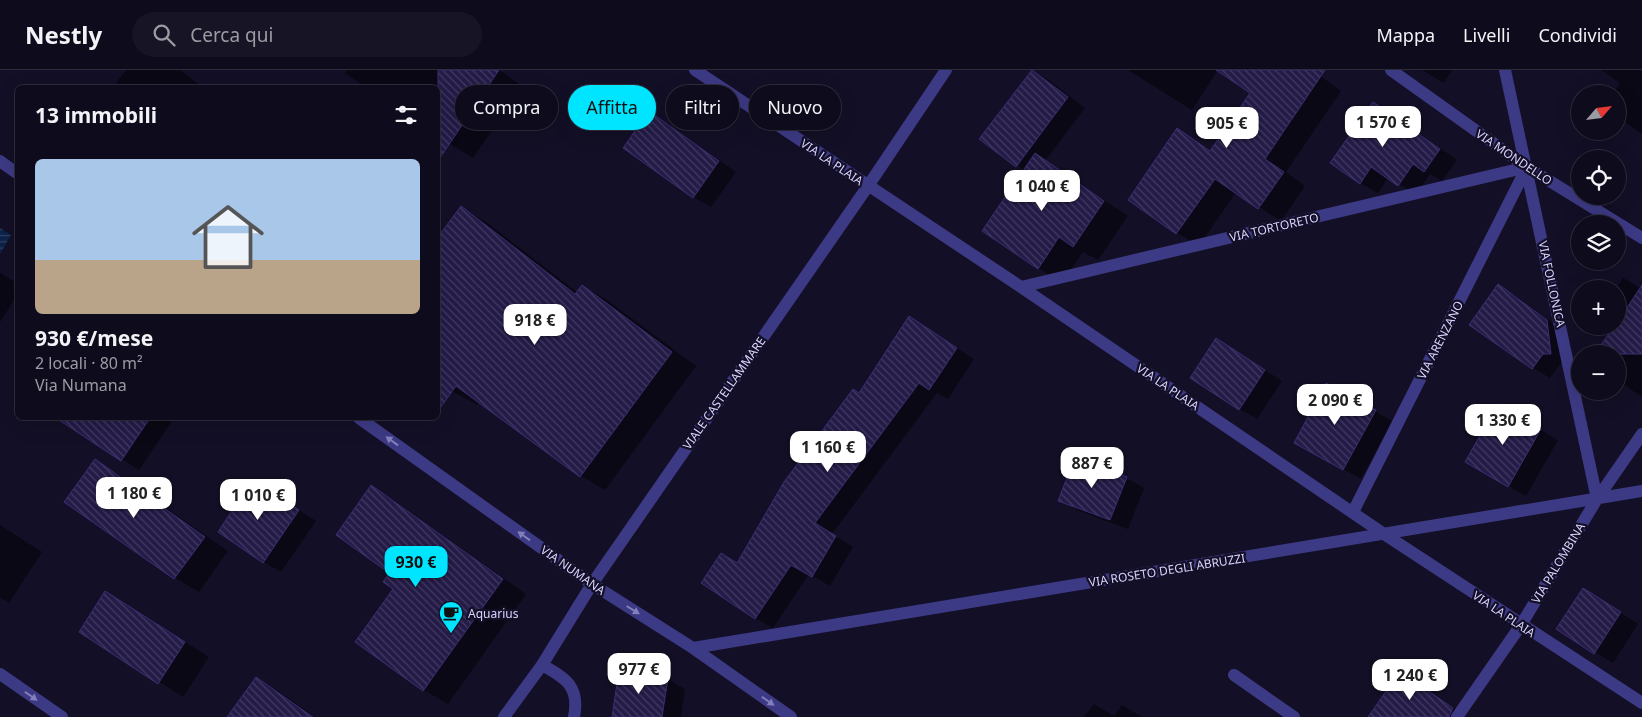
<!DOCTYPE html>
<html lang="it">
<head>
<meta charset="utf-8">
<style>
	body { margin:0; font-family:"Noto Sans",sans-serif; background:#171425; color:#f1f3f6; height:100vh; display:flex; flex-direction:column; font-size:19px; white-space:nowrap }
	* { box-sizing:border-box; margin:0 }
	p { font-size:16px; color:#9b9ba3 }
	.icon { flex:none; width:28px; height:28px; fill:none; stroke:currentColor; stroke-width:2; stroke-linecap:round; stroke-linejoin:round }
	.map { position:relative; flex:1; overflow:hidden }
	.details { position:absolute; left:15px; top:15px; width:425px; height:335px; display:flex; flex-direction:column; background:#0e0b1c; border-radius:8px; box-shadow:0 5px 20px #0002,0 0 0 1px #2e2b3b }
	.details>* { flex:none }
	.hud { position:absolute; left:455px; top:15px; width:475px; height:45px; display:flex; gap:10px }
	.needle { width:32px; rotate:62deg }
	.controls { position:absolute; left:1571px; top:15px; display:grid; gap:10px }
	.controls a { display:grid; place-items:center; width:55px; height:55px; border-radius:50%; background:#0e0b1c; box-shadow:0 5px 20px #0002,0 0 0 1px #2e2b3b; font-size:25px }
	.price { position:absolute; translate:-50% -42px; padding:0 11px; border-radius:10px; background:#fff; color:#222; font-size:16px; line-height:32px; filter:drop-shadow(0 1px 2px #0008) }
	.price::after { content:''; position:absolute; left:50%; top:30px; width:15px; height:11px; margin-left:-8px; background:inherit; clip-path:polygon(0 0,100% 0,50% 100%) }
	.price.selected { background:#00e5ff; color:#111 }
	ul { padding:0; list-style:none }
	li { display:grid; align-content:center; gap:10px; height:265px; padding:0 20px }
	li span { display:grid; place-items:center; height:155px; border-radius:8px; color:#555 }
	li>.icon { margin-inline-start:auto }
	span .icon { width:90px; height:90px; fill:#fffc; stroke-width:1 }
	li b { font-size:21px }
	h2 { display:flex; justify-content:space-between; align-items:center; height:60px; padding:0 20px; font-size:21px }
	.chip { padding:0 18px; border-radius:22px; background:#0e0b1c; box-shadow:0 5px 20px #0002,0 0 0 1px #2e2b3b; font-size:18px; line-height:45px }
	.chip.selected { background:#00e5ff; color:#111 }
	header { display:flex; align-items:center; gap:30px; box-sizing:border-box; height:70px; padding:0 25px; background:#0e0b1c; border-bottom:1px solid #2e2b3b }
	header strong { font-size:24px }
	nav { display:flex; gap:28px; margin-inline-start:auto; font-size:18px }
	.search { width:350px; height:45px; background:#171425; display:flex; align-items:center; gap:12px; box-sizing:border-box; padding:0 18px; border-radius:28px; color:#9b9ba3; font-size:19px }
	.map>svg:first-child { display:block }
</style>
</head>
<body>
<header>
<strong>Nestly</strong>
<div class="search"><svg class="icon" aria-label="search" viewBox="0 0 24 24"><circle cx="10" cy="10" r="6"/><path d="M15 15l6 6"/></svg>Cerca qui</div>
<nav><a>Mappa</a><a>Livelli</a><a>Condividi</a></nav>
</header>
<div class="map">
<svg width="1642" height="647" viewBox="0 0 1642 647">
	<defs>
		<pattern id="water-rules" width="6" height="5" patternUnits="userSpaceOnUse" patternTransform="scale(1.25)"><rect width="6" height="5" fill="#0c2248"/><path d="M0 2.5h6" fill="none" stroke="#2f4163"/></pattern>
		<pattern id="building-back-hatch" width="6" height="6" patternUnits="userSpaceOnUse" patternTransform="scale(1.25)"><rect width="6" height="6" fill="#241b47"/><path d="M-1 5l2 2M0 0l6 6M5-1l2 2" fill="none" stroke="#433b63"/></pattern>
	</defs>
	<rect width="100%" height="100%" fill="#130f26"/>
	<!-- water -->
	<path fill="url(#water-rules)" d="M 0,158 L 11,165 L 0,184 Z"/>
	<!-- shadow -->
	<path fill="#0007" d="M 126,0 L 180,0 L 203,18 L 122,18 L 116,13 Z
		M 347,0 L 499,0 L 522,16 L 473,88 L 438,67 L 438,18 L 366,18 L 345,3 Z
		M 1128,0 L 1218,0 L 1192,40 Z
		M 1243,0 L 1312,0 L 1341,21 L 1286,102 L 1305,116 L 1281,151 L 1236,122 L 1199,176 L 1177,163 L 1129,130 L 1178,60 L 1212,81 L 1252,23 Z
		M 1422,0 L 1452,0 L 1444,13 Z
		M 1601,0 L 1642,0 L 1642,64 L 1618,47 L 1618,24 L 1613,24 L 1620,13 Z
		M 1033,1 L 1050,11 L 1085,38 L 1045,91 L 1128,146 L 1098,190 L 1083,182 L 1062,212 L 1038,198 L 1025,100 L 1016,95 Z
		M 1373,33 L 1390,43 L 1457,90 L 1442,111 L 1430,104 L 1416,125 L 1389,107 L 1378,123 L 1360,113 Z
		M 649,43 L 667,53 L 736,102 L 711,137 L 693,127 Z
		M 462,138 L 486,152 L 578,223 L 583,216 L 607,230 L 696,296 L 605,420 L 581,406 L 479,331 L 477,335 L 452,321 L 438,309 L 438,169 Z
		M 0,203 L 18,214 L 18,224 L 0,252 Z
		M 1623,208 L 1642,219 L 1642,327 L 1618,311 L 1618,253 L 1625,243 L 1618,238 L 1618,219 L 1616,219 Z
		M 1498,216 L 1516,226 L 1565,262 L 1567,284 L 1550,308 L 1533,298 L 1471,254 Z
		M 927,258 L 974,289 L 948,329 L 937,323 L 832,464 L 853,477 L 830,516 L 809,504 L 773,558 L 755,548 L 738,494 L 860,324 Z
		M 1216,269 L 1282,311 L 1257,349 L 1239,339 Z
		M 1498,335 L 1558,370 L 1526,426 L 1466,392 Z
		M 1375,341 L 1392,351 L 1361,409 L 1313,383 Z
		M 58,348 L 174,348 L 139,400 Z
		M 95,391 L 119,405 L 228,481 L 199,522 L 175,508 L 66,432 Z
		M 1126,408 L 1144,418 L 1128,459 L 1077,440 L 1060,430 Z
		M 254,411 L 316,451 L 281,502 L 264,492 Z
		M 371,417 L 395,431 L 526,524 L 448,634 L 424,620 L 357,572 L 395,519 Z
		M 0,455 L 42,482 L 9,533 L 0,528 Z
		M 1600,529 L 1638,554 L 1613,593 L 1558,559 Z
		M 130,537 L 209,587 L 183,627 L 81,562 Z
		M 1401,602 L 1418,612 L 1460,642 L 1456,647 L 1369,647 Z
		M 256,608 L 280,622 L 315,647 L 228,647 Z
		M 667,609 L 685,619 L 681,647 L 613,647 Z
		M 1094,634 L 1114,646 L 1122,635 L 1142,647 L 1084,647 Z"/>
	<!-- building -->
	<path fill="url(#building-back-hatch)" stroke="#3b2d73" d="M 438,0 L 499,0 L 438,91 Z
		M 1032,0 L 1068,27 L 1016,97 L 979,69 Z
		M 1216,0 L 1325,0 L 1265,89 L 1284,102 L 1258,139 L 1215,109 L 1176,164 L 1128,130 L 1177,58 L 1210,81 L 1250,23 Z
		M 1373,32 L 1440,79 L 1424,102 L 1413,94 L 1398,116 L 1371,97 L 1360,114 L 1330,93 Z
		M 649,41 L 719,91 L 693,128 L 623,78 Z
		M 1035,83 L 1104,131 L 1073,177 L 1059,167 L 1038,199 L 982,161 Z
		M 461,136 L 575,224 L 582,215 L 672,282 L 580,407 L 456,316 L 438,341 L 438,167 Z
		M 1498,214 L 1547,250 L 1551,284 L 1543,284 L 1532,299 L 1469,255 Z
		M 1642,215 L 1642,284 L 1595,284 L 1614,256 L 1618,256 L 1618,251 Z
		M 909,246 L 957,278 L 929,320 L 919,313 L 815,453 L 836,466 L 812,507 L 791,495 L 755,549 L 701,513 L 721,483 L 737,493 L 784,412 L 853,319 L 859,323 Z
		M 1216,268 L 1265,300 L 1239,340 L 1190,308 Z
		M 1326,313 L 1376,340 L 1343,400 L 1294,373 Z
		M 1498,334 L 1541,359 L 1508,417 L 1465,392 Z
		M 56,348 L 150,348 L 121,391 Z
		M 1075,387 L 1127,407 L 1110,450 L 1058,431 Z
		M 95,389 L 205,467 L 174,509 L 64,432 Z
		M 253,409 L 299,440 L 263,493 L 218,462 Z
		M 371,415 L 503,509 L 423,621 L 355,572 L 393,519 L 383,512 L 389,503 L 336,465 Z
		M 1583,518 L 1621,542 L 1594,584 L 1556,559 Z
		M 105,521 L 185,572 L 158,614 L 79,562 Z
		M 619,600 L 668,608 L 662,647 L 612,647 Z
		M 1400,601 L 1453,638 L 1449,647 L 1368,647 Z
		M 256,607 L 313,647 L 227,647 Z"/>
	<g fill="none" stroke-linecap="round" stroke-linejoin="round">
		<!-- minor -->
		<path stroke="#3d3a85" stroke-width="12" d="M 695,0 L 1021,217 L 1384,464 L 1642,633
			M 1391,0 L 1527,97 L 1642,168
			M 1505,0 L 1597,429
			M 0,91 L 18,104
			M 1021,217 L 1527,97
			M 359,348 L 592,514 L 693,578 L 791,647
			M 1353,442 L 1527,97
			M 693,578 L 1642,421
			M 542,595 C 566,608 580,617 574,647
			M 0,604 L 62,647
			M 1234,605 L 1294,647
			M 504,647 L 542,595 L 592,514 L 868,116 L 946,0
			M 1457,647 L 1521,555 L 1597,429 L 1642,364"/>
	</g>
	<!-- one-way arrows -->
	<defs><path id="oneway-solid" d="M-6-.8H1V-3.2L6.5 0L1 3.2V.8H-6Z" transform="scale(1.25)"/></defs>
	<g fill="#837fbc">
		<use href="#oneway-solid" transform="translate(392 371) rotate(-144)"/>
		<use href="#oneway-solid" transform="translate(524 466) rotate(-144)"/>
		<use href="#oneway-solid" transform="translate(633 540) rotate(32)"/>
		<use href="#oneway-solid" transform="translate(31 626) rotate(35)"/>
		<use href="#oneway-solid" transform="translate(768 631) rotate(35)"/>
	</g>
	<!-- icons -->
	<defs>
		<g id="cafe-pin" transform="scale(1.25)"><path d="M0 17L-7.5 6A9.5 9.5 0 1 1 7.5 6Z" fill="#00e5ff" stroke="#130f26"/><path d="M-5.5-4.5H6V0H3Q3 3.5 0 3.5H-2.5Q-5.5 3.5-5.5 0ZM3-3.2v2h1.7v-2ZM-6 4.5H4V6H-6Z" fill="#111"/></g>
	</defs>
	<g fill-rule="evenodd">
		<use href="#cafe-pin" x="451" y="543"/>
	</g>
	<g text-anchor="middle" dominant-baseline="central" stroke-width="4.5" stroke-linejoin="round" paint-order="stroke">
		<!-- street labels -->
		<g font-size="12" fill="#d9d4ff" stroke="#130f26">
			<text transform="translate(1514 87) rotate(34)">VIA MONDELLO</text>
			<text transform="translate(832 92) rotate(34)">VIA LA PLAIA</text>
			<text transform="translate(1274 157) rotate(-13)">VIA TORTORETO</text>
			<text transform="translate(1552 214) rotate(78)">VIA FOLLONICA</text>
			<text transform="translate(1440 270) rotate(-63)">VIA ARENZANO</text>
			<text transform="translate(1168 317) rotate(34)">VIA LA PLAIA</text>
			<text transform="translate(724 323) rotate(-55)">VIALE CASTELLAMMARE</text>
			<text transform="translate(1558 493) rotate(-59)">VIA PALOMBINA</text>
			<text transform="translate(573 500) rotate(35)">VIA NUMANA</text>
			<text transform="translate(1167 500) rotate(-9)">VIA ROSETO DEGLI ABRUZZI</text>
			<text transform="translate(1504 544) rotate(34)">VIA LA PLAIA</text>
		</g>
		<!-- poi labels -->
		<g font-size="12" fill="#d9d4ff" stroke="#130f26" text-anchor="start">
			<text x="468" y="543">Aquarius</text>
		</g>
	</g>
</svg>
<div class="controls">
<a><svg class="needle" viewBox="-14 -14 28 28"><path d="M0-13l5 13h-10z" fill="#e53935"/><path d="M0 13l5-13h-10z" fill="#9b9ba3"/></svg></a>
<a><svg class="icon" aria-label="locate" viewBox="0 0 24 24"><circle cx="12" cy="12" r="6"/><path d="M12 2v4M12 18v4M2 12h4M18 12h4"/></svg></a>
<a><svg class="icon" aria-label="layers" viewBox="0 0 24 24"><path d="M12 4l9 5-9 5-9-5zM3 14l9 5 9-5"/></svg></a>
<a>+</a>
<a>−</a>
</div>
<b class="price" style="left:1383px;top:78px">1 570 €</b>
<b class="price" style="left:1227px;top:79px">905 €</b>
<b class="price" style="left:1042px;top:142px">1 040 €</b>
<b class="price" style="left:535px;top:276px">918 €</b>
<b class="price" style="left:1335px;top:356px">2 090 €</b>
<b class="price" style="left:1503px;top:376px">1 330 €</b>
<b class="price" style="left:828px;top:403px">1 160 €</b>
<b class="price" style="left:1092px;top:419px">887 €</b>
<b class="price" style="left:134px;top:449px">1 180 €</b>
<b class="price" style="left:258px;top:451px">1 010 €</b>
<b class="price selected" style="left:416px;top:518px">930 €</b>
<b class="price" style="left:639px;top:625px">977 €</b>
<b class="price" style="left:1410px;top:631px">1 240 €</b>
<div class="hud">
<a class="chip">Compra</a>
<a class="chip selected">Affitta</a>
<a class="chip">Filtri</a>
<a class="chip">Nuovo</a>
</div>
<section class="details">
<h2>13 immobili<svg class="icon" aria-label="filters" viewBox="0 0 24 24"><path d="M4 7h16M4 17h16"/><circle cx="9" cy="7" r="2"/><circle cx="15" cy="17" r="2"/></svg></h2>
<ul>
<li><span style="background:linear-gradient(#a9c7e8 65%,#b9a48a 0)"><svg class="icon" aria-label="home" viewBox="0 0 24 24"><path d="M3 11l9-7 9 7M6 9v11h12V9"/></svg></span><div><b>930 €/mese</b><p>2 locali · 80 m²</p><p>Via Numana</p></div></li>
</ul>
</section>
</div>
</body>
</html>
